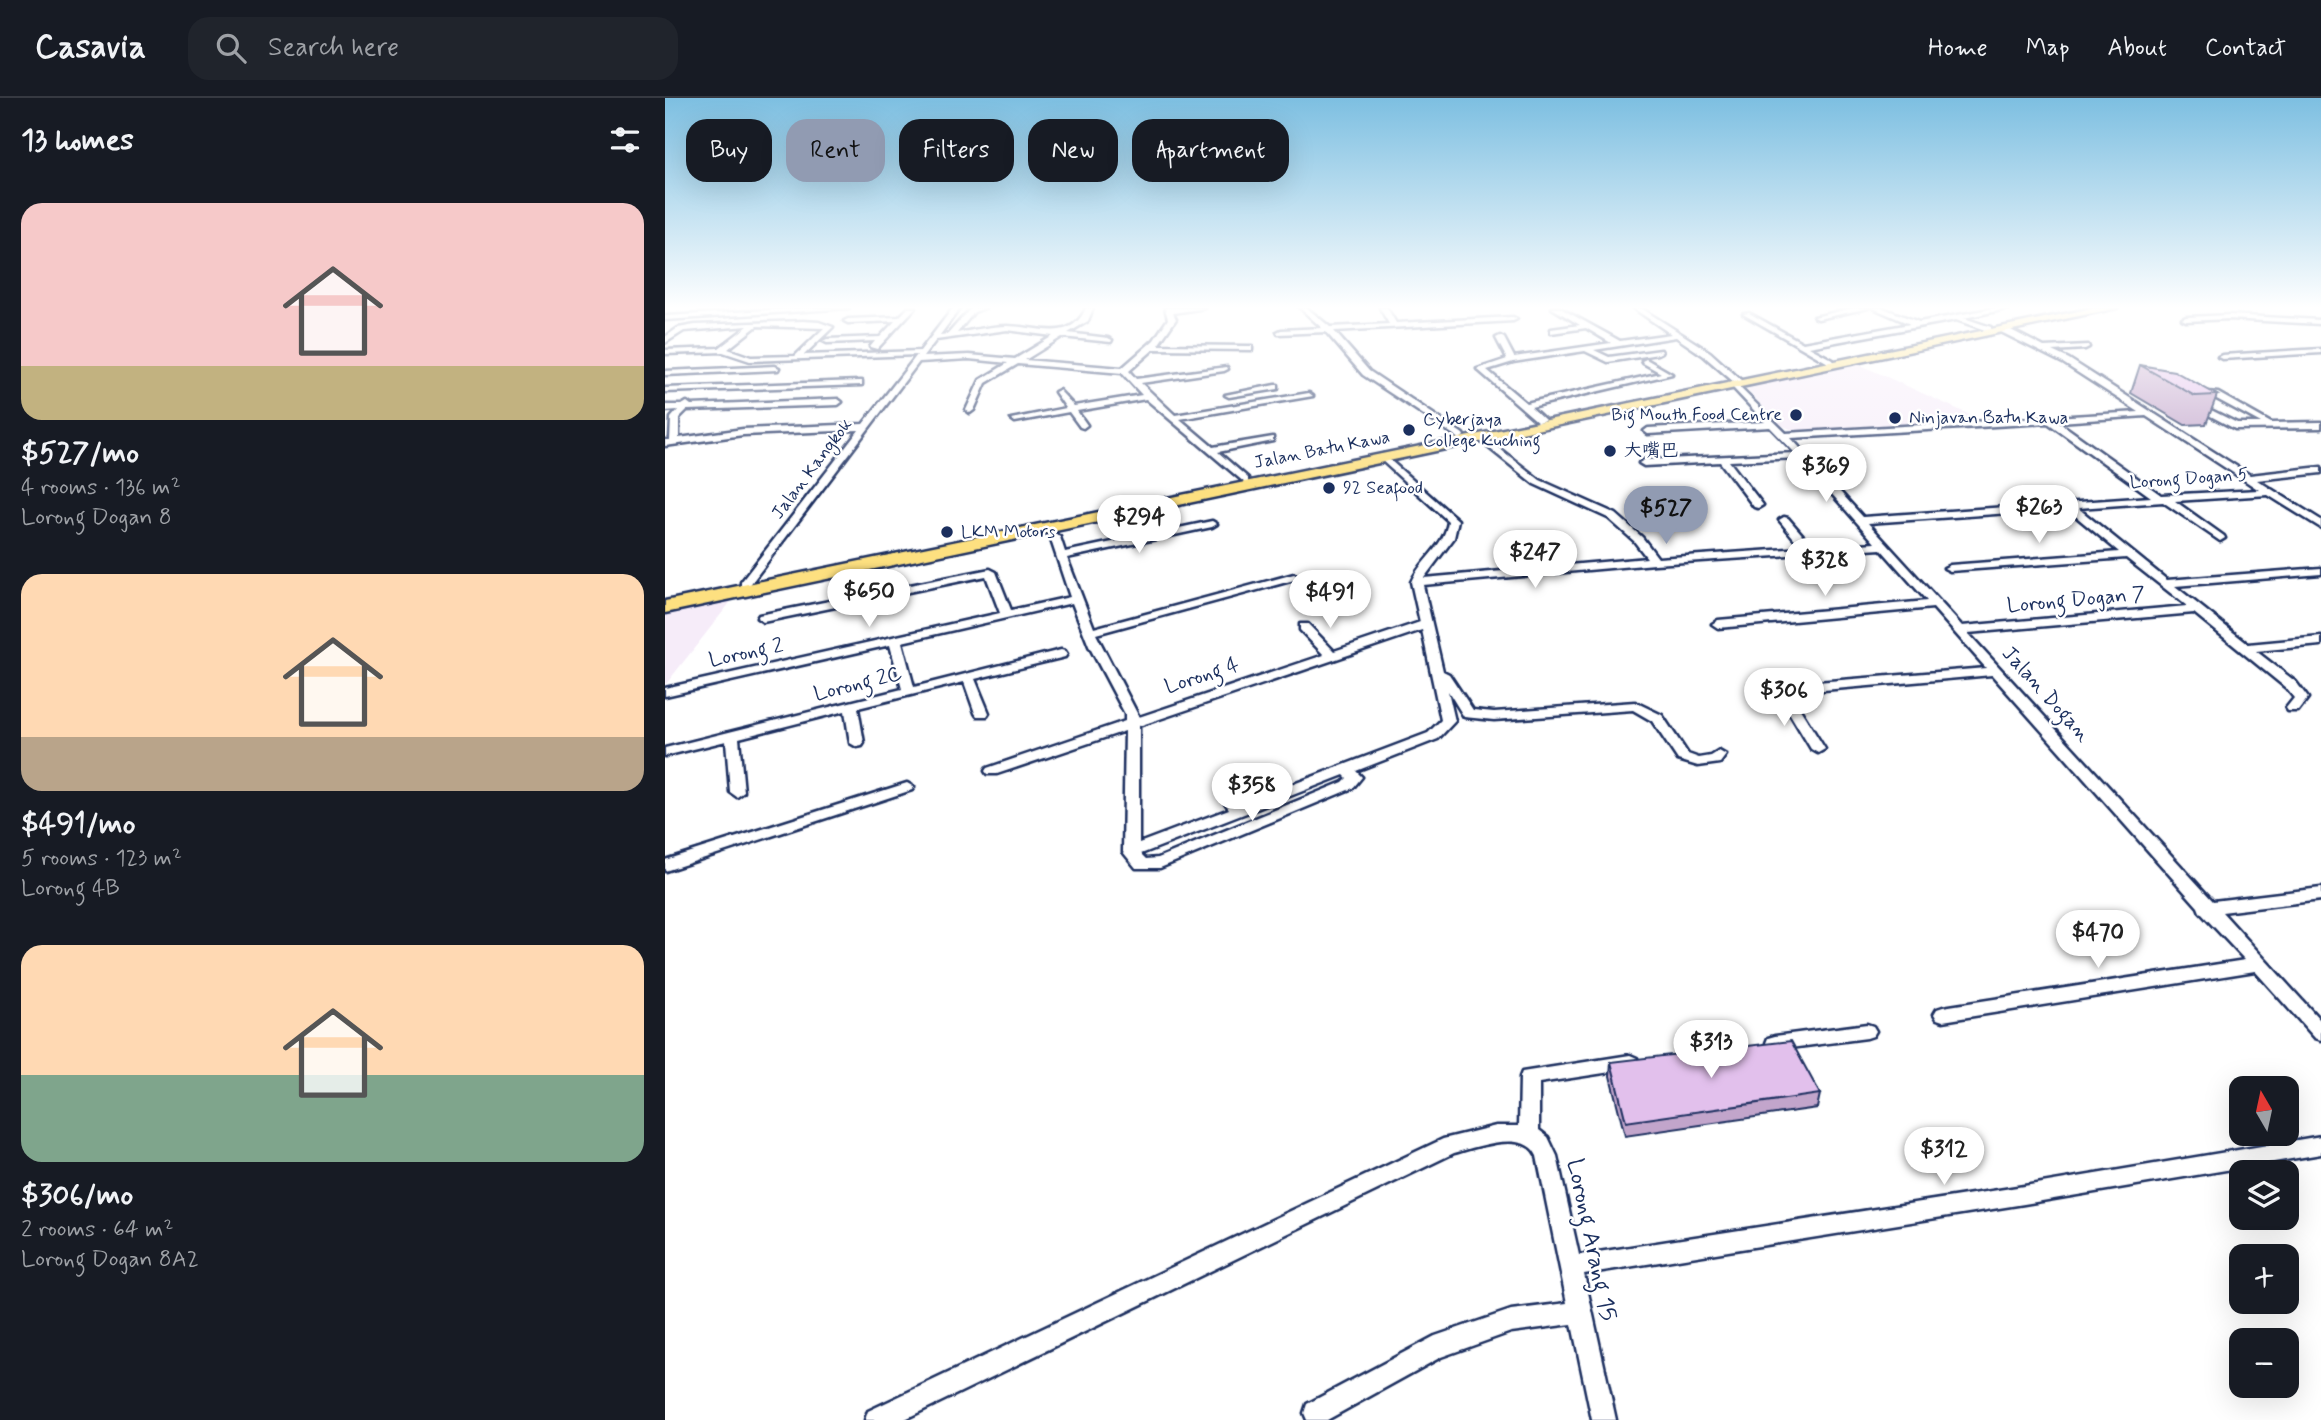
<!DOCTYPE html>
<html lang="en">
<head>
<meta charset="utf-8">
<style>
	body { margin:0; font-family:Mynerve,"LXGW WenKai TC",sans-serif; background:#20242c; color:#f1f3f6; height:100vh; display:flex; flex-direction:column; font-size:26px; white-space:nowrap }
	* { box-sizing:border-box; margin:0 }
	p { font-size:23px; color:#9ea1a6 }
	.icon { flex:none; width:38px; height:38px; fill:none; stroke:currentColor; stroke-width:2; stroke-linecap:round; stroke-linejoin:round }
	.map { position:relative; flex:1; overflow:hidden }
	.details { display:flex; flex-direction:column; background:#171b24; width:665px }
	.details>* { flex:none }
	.guide { position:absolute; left:21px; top:21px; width:665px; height:63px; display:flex; gap:14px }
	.needle { width:46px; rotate:351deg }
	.controls { position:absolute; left:1564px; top:978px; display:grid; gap:14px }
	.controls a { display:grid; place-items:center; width:70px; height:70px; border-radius:14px; background:#171b24; box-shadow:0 7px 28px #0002; font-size:35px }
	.price { position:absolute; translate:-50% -60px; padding:0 16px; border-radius:24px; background:#fff; color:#222; font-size:23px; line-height:46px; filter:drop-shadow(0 2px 4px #0008) }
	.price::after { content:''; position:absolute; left:50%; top:42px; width:21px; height:16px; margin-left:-10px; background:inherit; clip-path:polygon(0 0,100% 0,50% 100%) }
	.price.active { background:#919bb2; color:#111 }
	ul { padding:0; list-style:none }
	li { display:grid; align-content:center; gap:14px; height:371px; padding:0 21px }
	li span { display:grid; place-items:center; height:217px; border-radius:21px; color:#555 }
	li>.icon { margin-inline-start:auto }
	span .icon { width:126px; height:126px; fill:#fffc; stroke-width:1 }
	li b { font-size:30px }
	h2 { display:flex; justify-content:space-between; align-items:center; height:84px; padding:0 21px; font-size:30px }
	.chip { padding:0 24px; border-radius:21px; background:#171b24; box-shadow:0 7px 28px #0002; font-size:24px; line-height:63px }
	.chip.active { background:#919bb2; color:#111 }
	header { display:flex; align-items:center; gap:42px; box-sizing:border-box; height:98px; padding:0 35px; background:#171b24; border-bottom:2px solid #363941 }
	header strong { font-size:33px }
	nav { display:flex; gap:38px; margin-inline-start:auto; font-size:24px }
	.search { width:490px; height:63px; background:#20242c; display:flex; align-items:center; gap:18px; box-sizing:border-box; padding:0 24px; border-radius:21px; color:#9ea1a6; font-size:26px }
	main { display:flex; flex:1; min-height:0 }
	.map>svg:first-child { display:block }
</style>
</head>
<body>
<header>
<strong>Casavia</strong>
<div class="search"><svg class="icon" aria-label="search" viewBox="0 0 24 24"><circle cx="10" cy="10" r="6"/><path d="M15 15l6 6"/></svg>Search here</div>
<nav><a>Home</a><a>Map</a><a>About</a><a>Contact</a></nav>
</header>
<main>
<section class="details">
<h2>13 homes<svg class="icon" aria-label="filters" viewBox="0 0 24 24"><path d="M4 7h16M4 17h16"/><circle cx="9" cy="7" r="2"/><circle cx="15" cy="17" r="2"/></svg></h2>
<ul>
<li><span style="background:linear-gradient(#f6c9c9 75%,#c2b280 0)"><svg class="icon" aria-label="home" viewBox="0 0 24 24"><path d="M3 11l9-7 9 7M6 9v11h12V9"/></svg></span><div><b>$527/mo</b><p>4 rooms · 136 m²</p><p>Lorong Dogan 8</p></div></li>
<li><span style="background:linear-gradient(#ffd9b3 75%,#b9a48a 0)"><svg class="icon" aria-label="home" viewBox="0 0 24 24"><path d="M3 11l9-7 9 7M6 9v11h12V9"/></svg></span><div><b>$491/mo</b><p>5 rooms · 123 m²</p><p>Lorong 4B</p></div></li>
<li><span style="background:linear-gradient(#ffd9b3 60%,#7fa58c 0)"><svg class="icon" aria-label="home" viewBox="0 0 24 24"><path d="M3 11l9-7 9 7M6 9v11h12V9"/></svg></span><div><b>$306/mo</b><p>2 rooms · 64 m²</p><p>Lorong Dogan 8A2</p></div></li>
</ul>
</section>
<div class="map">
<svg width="1656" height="1322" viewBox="0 0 1656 1322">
	<rect width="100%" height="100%" fill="#fff"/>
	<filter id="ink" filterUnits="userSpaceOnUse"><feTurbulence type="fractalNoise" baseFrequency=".0143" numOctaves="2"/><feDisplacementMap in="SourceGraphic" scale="14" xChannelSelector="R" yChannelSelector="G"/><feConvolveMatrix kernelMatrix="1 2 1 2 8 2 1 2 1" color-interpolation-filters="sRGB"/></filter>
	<g filter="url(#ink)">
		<!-- built -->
		<path fill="#f6ecf9" d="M 1191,265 L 1314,321 L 1130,333 L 1116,327 L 1081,291 Z
			M 68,501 L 1,586 L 0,587 L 0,516 Z"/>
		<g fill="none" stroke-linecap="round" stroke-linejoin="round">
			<!-- minor casing -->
			<g stroke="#1b2f5e" stroke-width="5">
				<path id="minor" d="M 139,210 L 184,210 L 0,222 L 0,218 Z
					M 243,210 L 250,210 L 212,251 L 205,249 L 210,243 L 162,245 L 158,243 L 162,241 L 215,239 L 230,223 L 183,225 L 179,223 L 183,221 L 234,219 Z
					M 288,210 L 295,210 L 275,237 L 283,236 L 306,210 L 320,210 L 309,214 L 292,235 C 308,232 326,228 342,228 C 372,228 405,246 421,210 L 428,210 L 423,223 L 403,235 L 443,240 L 447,242 L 446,244 L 397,239 L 360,262 L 457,270 L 489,242 L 503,221 L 500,210 L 540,210 L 508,215 L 511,221 L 493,247 L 584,248 L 587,248 L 587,252 L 489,251 L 464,273 L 471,281 L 562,269 L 563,271 L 559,273 L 476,285 L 510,317 L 644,295 L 648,298 L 515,321 L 548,349 L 608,339 L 608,343 L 553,354 L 583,380 L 583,384 L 580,385 L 481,301 L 412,313 L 422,327 L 418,330 L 415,329 L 404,314 L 350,324 L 346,321 L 401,310 L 390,294 L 394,292 L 409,308 L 477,297 L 457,275 L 353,266 L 321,285 L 309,312 L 305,315 L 301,312 L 315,282 L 343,265 L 304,261 L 254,264 L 84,488 L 76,488 L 76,484 L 194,332 L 78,337 L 0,348 L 0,342 L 5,342 L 6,320 L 13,312 L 0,313 L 0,307 L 17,307 L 22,304 L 26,307 L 173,301 L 177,304 L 173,307 L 22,312 L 14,320 L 14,340 L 78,331 L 198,326 L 252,257 L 85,263 L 58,254 L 0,256 L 0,252 L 54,250 L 83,228 L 19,233 L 0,245 L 0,239 L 13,230 L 30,227 L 138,223 L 154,224 L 168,229 L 139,257 L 255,253 ZM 92,228 L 159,230 L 130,258 L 86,259 L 63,251 ZM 342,232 L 388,238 L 350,261 L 304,257 L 258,259 L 271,242 Z
					M 635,210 L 642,210 L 665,229 L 724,226 L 715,210 L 722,210 L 731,225 L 848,219 L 852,221 L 848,223 L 669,233 L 704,273 L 798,336 L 799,338 L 795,341 L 698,277 L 661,234 L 613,236 L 612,234 L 616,232 L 657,230 Z
					M 887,210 L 895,210 L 955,243 L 1006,236 L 968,210 L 976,210 L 1045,254 L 1077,283 L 1070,285 L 1039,258 L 1011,239 L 929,252 L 944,259 L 996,252 L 997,254 L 993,256 L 943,264 L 920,253 L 848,264 L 822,272 L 861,305 L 996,275 L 978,265 L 977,263 L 981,261 L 1007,276 L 866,309 L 880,322 L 873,324 L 812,271 L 842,261 L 831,240 L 835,238 L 839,240 L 849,259 L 946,245 L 921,230 L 886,235 L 886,231 L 915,227 Z
					M 1188,210 L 1203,210 L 1153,221 L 1149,219 Z
					M 1208,210 L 1218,210 L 1254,224 L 1330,210 L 1346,210 L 1299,220 L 1326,229 L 1326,233 L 1323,233 L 1291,222 L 1144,249 L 1168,262 L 1169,264 L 1165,266 L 1078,216 L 1084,215 L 1138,245 L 1245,226 Z
					M 1564,217 L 1656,222 L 1656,226 L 1564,221 L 1521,223 L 1517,221 L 1521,219 Z
					M 1336,230 L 1342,230 L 1379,249 L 1423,247 L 1424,249 L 1420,251 L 1387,253 L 1404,261 L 1585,377 L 1656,369 L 1656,375 L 1592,382 L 1656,422 L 1656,430 L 1603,397 L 1510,403 L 1559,438 L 1560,440 L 1555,443 L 1498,404 L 1413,410 L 1502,482 L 1656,470 L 1656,476 L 1510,488 L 1583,546 L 1656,539 L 1656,547 L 1591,553 L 1631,584 L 1643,600 L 1633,613 L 1623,613 L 1621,610 L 1629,600 L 1621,590 L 1529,515 L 1303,535 L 1548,803 L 1656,790 L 1656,802 L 1557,814 L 1656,923 L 1656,942 L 1650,940 L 1590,873 L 1278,923 L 1272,921 L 1269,916 L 1272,911 L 1278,909 L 1580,862 L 1535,814 L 1533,809 L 1327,577 L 1125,595 L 1160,651 L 1153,655 L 1146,651 L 1113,596 L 1085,597 L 1084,594 L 1085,591 L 1116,587 L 1321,570 L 1268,510 L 1053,530 L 1047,526 L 1053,522 L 1262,503 L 1216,451 L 990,466 L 758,487 L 778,573 L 784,576 L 808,612 L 829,614 L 970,604 L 997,617 L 1023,656 L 1034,660 L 1046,658 L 1054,653 L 1061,657 L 1055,665 L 1033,668 L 1013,662 L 987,623 L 968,612 L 829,622 L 799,619 L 783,593 L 790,623 L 773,641 L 691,673 L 697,679 L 688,690 L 495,770 L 471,770 L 458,754 L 460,633 L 332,676 L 322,676 L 320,673 L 322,670 L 460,623 L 460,616 L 424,548 L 407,505 L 237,544 L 249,589 L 396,552 L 400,553 L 402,556 L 400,559 L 310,581 L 324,615 L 322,618 L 312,618 L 310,615 L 299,584 L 193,610 L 199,645 L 197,648 L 192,649 L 185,645 L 180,613 L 74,640 L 79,694 L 72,699 L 65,694 L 61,643 L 0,658 L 0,650 L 237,591 L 225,547 L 0,598 L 0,590 L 335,515 L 321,478 L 98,524 L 92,520 L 94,517 L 325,471 L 331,474 L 346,512 L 405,499 L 385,439 L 390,436 L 395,439 L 400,454 L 547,423 L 552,426 L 547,429 L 402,460 L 429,530 L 629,476 L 635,479 L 633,481 L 431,536 L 474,619 L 659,557 L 635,532 L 635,526 L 643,526 L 669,553 L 755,524 L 746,484 C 756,461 780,448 783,423 L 715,361 L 715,357 L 718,356 L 793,422 L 789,440 L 759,480 L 982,460 L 969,443 L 943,420 L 869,386 L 814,342 L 814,338 L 817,337 L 875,382 L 951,416 L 977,439 L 993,460 L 1137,450 L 1114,422 L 1119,419 L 1123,420 L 1148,449 L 1210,445 L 1135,360 L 1064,363 L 1098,407 L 1093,410 L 1089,409 L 1055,364 L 979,368 L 974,365 L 979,362 L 1130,355 L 1105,329 L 983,336 L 979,333 L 983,330 L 1100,324 L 1068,290 L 1068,286 L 1071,286 L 1121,335 L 1474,314 L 1398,265 L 1336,234 ZM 1481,318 L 1579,382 L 1594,392 L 1496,397 L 1394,324 ZM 1383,325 L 1486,399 L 1198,419 L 1126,340 ZM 1402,411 L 1454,454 L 1285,467 L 1279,470 L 1285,473 L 1461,460 L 1522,508 L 1297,528 L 1203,425 ZM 757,532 L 776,622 L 763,635 L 576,706 L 572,698 L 615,680 L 617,677 L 615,674 L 605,674 L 560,692 L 557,700 L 564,711 L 474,745 L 474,628 ZM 679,677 L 682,680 L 678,684 L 493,760 L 481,761 L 476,756 Z
					M 1656,251 L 1656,255 L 1557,261 L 1553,259 L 1557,257 Z
					M 110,268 L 114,270 L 113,272 L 0,277 L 0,273 Z
					M 194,283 L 197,283 L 197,287 L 0,294 L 0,290 Z
					M 610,287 L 613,287 L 613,291 L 564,299 L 560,297 Z
					M 1532,293 L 1553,295 L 1606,325 L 1656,324 L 1656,330 L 1570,331 L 1525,307 L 1532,305 L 1572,325 L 1596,325 L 1548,299 L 1532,297 Z
					M 242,685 L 249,689 L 247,692 L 0,773 L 0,762 Z
					M 1202,926 L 1208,928 L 1211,933 L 1208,938 L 1202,940 L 1110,952 L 1103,950 L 1101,945 L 1103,940 L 1110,938 Z
					M 965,957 L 972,960 L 974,965 L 972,970 L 874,985 L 874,1032 L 883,1039 L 892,1058 L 914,1157 L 1359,1088 L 1656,1038 L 1656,1056 L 1359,1106 L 919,1176 L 951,1322 L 927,1322 L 907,1226 L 846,1234 L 776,1259 L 662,1322 L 642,1322 L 639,1315 L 642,1306 L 770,1238 L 846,1212 L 902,1205 L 872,1058 C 860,1031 811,1049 789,1055 L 238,1322 L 200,1322 L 203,1313 L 778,1041 L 831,1028 L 854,1028 L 855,979 L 857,974 Z"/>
			</g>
			<!-- trunk casing -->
			<g stroke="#1b2f5e" stroke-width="5">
				<path id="trunk" d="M 1428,210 L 1452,210 L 0,515 L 0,503 Z"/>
			</g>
			<!-- minor -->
			<use href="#minor" fill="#fff" fill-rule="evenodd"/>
			<!-- trunk -->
			<use href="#trunk" fill="#fde080" fill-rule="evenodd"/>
		</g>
		<!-- wall -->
		<path fill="#c2a5cb" stroke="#1b2f5e" stroke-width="2" d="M 1475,267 L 1552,297 L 1541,326 L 1520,327 L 1466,295 Z
			M 946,964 L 1155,996 L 1152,1010 L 960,1038 L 945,978 Z"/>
		<!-- building -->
		<path fill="#e2c0ec" stroke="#1b2f5e" stroke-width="2" d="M 1475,267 L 1509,273 L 1552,297 L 1530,298 Z
			M 1126,943 L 1155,996 L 961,1024 L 946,964 Z"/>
	</g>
	<!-- sky -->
	<linearGradient id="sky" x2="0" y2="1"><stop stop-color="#7dbfe1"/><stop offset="0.53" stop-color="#fff"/><stop offset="1" stop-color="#fff" stop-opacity="0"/></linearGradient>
	<rect width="1656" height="395" fill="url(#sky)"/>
	<!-- markers -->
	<g fill="#1b2f5e" stroke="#fff" stroke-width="2.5">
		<circle cx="1131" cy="317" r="7"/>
		<circle cx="1230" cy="320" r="7"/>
		<circle cx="744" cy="332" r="7"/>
		<circle cx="945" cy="353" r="7"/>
		<circle cx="664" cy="390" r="7"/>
		<circle cx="282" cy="434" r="7"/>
	</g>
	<g text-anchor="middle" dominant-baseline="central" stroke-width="5" stroke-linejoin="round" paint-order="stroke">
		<!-- far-poi labels -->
		<g font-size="18" fill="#1b2f5e" stroke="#fff" text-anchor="start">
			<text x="1117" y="317" text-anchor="end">Big Mouth Food Centre</text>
			<text x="1244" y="320">Ninjavan Batu Kawa</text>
			<text x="758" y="322">Cyberjaya<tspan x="758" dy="21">College Kuching</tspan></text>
			<text x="959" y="353">大嘴巴</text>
			<text x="678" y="390">92 Seafood</text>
			<text x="296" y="434">LKM Motors</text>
		</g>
		<!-- far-street labels -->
		<g font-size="18" fill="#1b2f5e" stroke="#fff">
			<text transform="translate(657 352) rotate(-11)">Jalan Batu Kawa</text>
			<text transform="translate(147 371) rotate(-53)">Jalan Kangkok</text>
			<text transform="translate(1524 381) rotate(-4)">Lorong Dogan 5</text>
		</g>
		<!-- street labels -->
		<g font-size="21" fill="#1b2f5e" stroke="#fff">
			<text transform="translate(1411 502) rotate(-5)">Lorong Dogan 7</text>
			<text transform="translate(81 555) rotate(-12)">Lorong 2</text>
			<text transform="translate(537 578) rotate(-18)">Lorong 4</text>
			<text transform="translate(193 586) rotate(-14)">Lorong 2C</text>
			<text transform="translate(1381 596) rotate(48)">Jalan Dogan</text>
		</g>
		<!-- near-street labels -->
		<g font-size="24" fill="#1b2f5e" stroke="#fff">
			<text transform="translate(926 1142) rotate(78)">Lorong Arang 15</text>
		</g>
	</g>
</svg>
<div class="controls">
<a><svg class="needle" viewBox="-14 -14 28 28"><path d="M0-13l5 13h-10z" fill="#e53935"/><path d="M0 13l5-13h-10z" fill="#9ea1a6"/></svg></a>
<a><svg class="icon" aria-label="layers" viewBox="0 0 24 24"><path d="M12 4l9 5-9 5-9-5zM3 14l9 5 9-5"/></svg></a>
<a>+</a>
<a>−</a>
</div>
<b class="price" style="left:1161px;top:406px">$369</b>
<b class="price" style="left:1374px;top:447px">$263</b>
<b class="price active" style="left:1001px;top:448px">$527</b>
<b class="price" style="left:474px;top:457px">$294</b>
<b class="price" style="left:870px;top:492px">$247</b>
<b class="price" style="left:1160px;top:500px">$328</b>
<b class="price" style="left:204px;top:531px">$650</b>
<b class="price" style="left:665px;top:532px">$491</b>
<b class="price" style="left:1119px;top:630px">$306</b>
<b class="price" style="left:587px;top:725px">$358</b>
<b class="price" style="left:1433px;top:872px">$470</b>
<b class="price" style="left:1046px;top:982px">$313</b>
<b class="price" style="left:1279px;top:1089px">$312</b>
<div class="guide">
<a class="chip">Buy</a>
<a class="chip active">Rent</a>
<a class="chip">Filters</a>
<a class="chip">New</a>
<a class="chip">Apartment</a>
</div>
</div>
</main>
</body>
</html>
